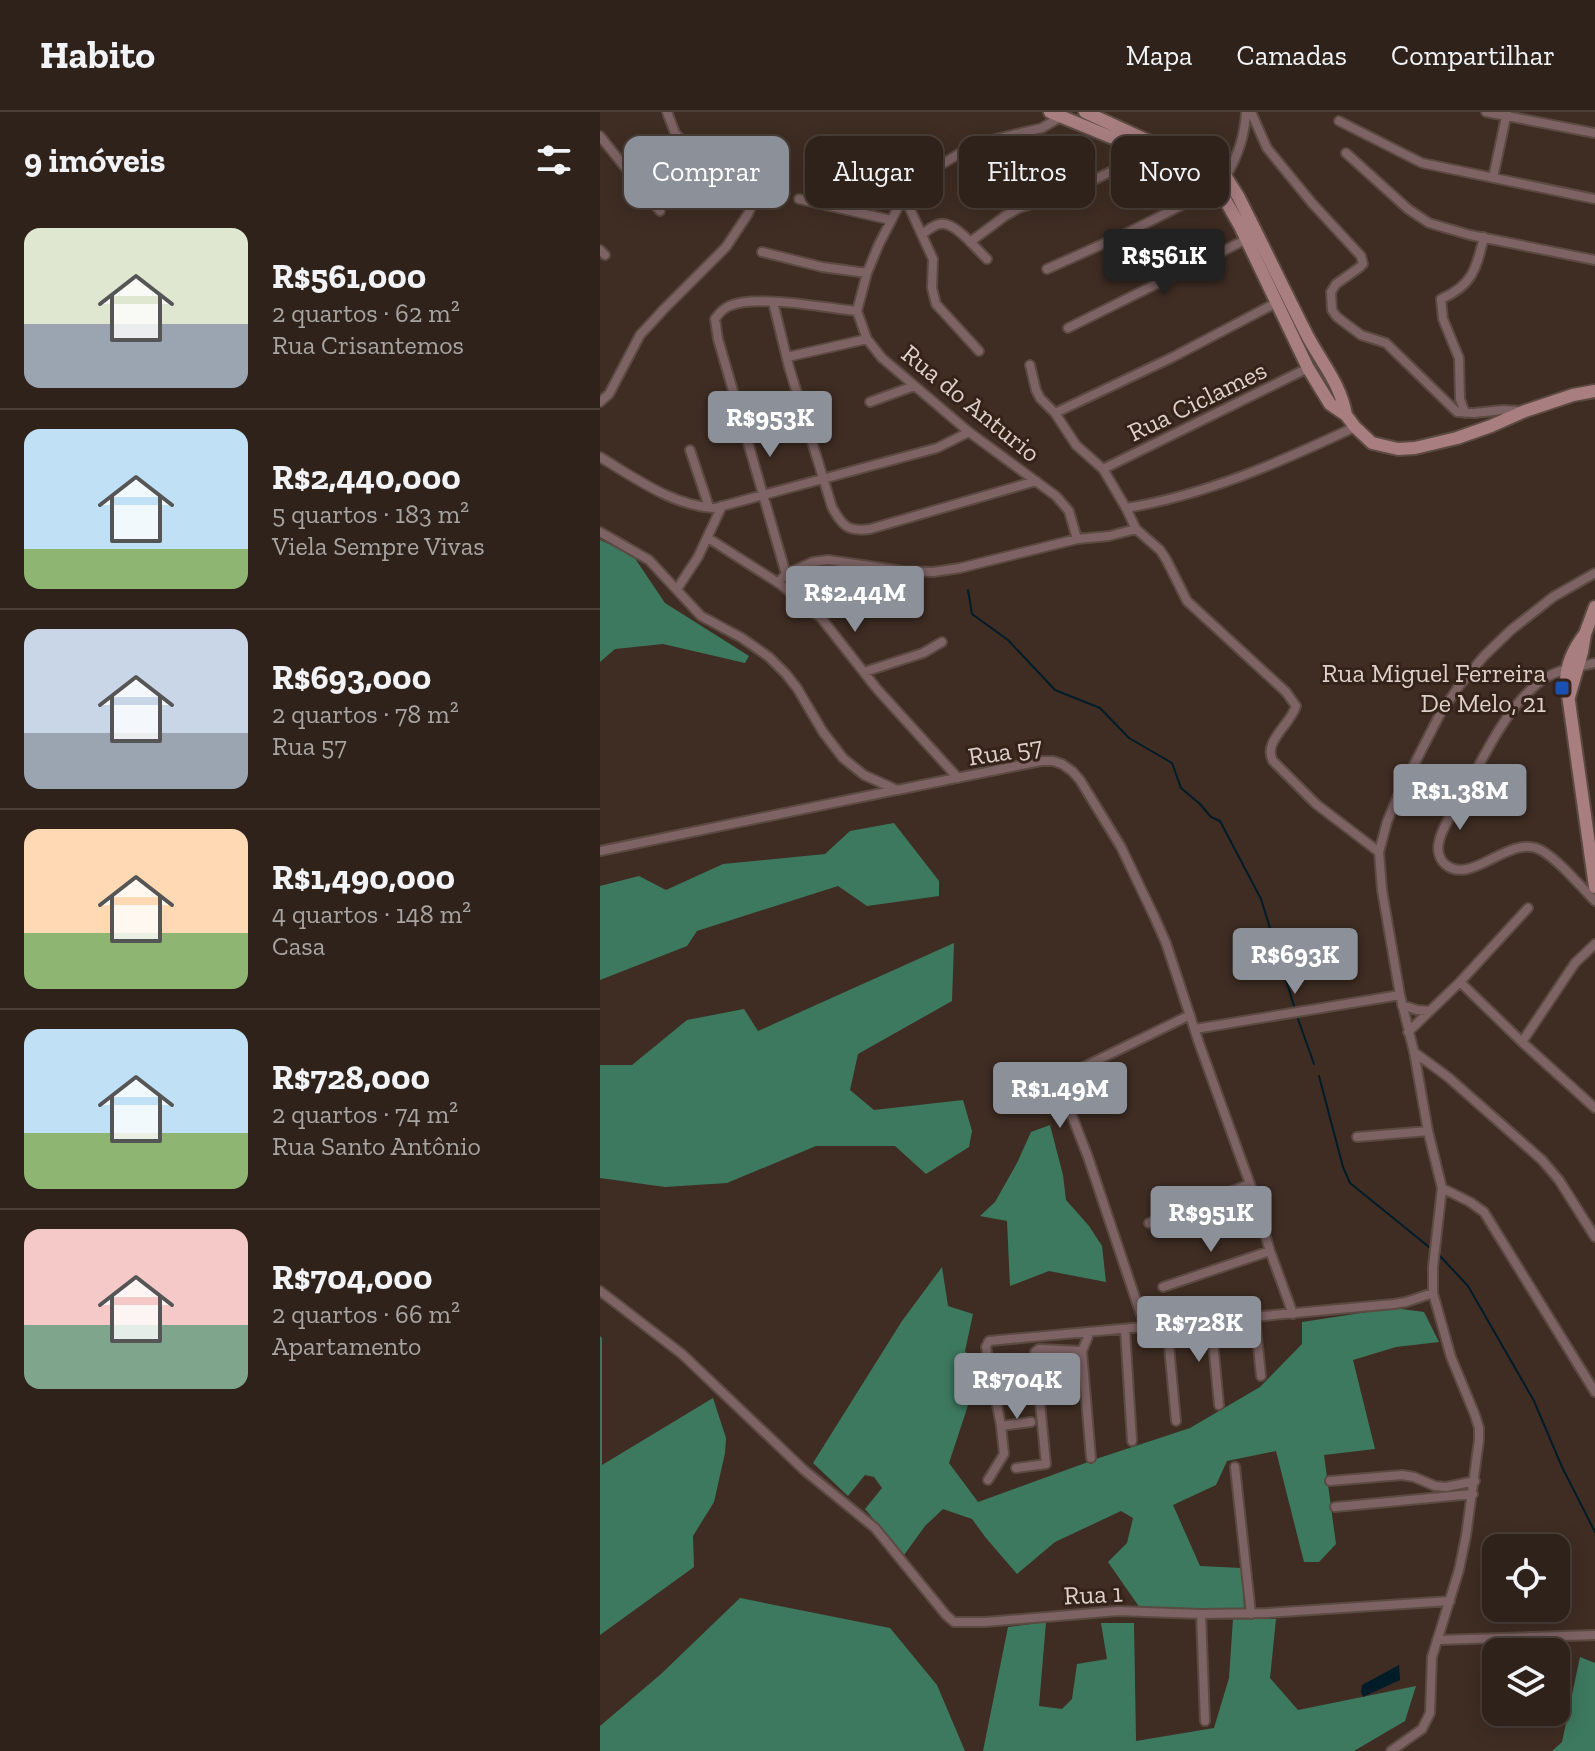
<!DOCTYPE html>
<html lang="pt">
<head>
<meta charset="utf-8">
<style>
	body { margin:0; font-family:"Zilla Slab",serif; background:#3b2f27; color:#f1f3f6; height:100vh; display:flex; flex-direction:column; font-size:30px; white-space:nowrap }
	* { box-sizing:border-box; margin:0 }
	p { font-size:26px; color:#a7a4a2 }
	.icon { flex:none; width:44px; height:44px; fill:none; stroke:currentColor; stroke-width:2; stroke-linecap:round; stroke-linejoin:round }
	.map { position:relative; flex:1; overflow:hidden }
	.sheet { display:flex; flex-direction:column; background:#2f221a; width:600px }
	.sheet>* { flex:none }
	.hud { position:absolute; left:24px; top:24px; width:760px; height:72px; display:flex; gap:16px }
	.buttons { position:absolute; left:882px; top:1422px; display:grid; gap:16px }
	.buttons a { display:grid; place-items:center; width:88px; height:88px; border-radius:16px; background:#2f221a; box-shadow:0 4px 20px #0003,0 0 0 2px #4a3f39; font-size:40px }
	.price { position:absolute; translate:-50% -68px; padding:0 18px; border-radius:8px; background:#8c9099; color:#fff; font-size:26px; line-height:52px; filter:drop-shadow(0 2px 4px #0008) }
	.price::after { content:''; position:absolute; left:50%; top:48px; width:24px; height:18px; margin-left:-12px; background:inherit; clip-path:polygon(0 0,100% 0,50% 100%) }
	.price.current { background:#222; color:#fff }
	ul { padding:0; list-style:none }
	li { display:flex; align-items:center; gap:24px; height:200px; padding:0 24px }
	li+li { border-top:2px solid #4a3f39 }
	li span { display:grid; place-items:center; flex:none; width:224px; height:160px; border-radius:16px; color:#555 }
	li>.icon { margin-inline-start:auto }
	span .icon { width:96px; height:96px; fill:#fffc; stroke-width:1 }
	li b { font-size:34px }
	h2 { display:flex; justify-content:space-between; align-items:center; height:96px; padding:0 24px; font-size:34px }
	.chip { padding:0 28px; border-radius:16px; background:#2f221a; box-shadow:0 4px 20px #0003,0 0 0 2px #4a3f39; font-size:28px; line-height:72px }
	.chip.current { background:#8c9099; color:#fff }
	header { display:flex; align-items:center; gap:48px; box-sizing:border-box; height:112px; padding:0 40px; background:#2f221a; border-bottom:2px solid #4a3f39 }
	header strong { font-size:38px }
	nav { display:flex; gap:44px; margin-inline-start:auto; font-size:28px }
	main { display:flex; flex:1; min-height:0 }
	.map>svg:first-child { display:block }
</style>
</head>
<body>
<header>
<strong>Habito</strong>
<nav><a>Mapa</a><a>Camadas</a><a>Compartilhar</a></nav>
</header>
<main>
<section class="sheet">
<h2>9 imóveis<svg class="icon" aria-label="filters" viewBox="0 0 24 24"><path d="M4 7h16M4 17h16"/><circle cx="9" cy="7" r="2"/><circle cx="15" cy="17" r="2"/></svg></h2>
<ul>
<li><span style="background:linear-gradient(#dfe7d0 60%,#9aa5b1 0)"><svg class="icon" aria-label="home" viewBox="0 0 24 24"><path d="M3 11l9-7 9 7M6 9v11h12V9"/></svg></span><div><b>R$561,000</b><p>2 quartos · 62 m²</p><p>Rua Crisantemos</p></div></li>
<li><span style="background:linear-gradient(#bfe0f5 75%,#8fb573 0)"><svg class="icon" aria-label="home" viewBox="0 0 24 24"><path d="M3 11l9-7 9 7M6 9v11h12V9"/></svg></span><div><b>R$2,440,000</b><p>5 quartos · 183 m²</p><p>Viela Sempre Vivas</p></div></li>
<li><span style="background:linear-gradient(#c9d6e8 65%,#9aa5b1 0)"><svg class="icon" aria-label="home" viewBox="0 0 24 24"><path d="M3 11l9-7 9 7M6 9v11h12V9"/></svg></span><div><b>R$693,000</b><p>2 quartos · 78 m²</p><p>Rua 57</p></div></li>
<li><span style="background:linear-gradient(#ffd9b3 65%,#8fb573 0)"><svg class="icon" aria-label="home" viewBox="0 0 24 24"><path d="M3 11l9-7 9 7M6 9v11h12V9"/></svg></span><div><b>R$1,490,000</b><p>4 quartos · 148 m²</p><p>Casa</p></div></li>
<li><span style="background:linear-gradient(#bfe0f5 65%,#8fb573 0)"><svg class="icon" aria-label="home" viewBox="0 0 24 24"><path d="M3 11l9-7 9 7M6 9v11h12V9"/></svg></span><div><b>R$728,000</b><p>2 quartos · 74 m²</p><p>Rua Santo Antônio</p></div></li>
<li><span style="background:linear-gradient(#f6c9c9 60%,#7fa58c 0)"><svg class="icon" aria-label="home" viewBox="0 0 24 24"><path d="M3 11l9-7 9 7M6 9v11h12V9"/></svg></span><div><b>R$704,000</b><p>2 quartos · 66 m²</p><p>Apartamento</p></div></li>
</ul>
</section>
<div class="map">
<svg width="995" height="1639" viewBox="0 0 995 1639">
	<rect width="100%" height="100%" fill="#3f2d23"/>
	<!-- forest -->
	<path fill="#3d795f" d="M 0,428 L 32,442 L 65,491 L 149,544 L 145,551 L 63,532 L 15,537 L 0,550 Z
		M 294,711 L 339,769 L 339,784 L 267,794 L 238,774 L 97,819 L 87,834 L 0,868 L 0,774 L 39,764 L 66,778 L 123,752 L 225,742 L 250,719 Z
		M 354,831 L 352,889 L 258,942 L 250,978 L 274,998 L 363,988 L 372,1019 L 369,1035 L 326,1062 L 295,1034 L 216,1034 L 127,1071 L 65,1075 L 0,1066 L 0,953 L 32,953 L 87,908 L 144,897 L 158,919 Z
		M 450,1013 L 463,1063 L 466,1088 L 489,1114 L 502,1134 L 506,1170 L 449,1159 L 410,1174 L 407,1109 L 380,1104 L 395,1090 L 417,1051 L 431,1020 Z
		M 342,1155 L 348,1194 L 373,1202 L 365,1239 L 380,1257 L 349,1351 L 378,1390 L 499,1346 L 590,1316 L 660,1275 L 702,1232 L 702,1210 L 794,1196 L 824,1200 L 839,1230 L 796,1235 L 753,1248 L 775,1337 L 724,1343 L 736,1432 L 719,1450 L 704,1450 L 676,1339 L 627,1349 L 616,1373 L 573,1393 L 600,1454 L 642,1456 L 644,1497 L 540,1496 L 508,1450 L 527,1431 L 533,1406 L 521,1399 L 455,1430 L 417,1462 L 386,1426 L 372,1407 L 343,1397 L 325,1414 L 304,1443 L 265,1397 L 282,1376 L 274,1365 L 265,1363 L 248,1384 L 213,1351 L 302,1209 Z
		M 0,1224 L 2,1226 L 2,1353 L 113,1286 L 126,1326 L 125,1341 L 114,1390 L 93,1424 L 94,1455 L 0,1523 Z
		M 140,1486 L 290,1516 L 337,1573 L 365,1639 L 0,1639 L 0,1614 L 61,1562 Z
		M 633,1507 L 676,1507 L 670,1566 L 698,1598 L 816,1574 L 805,1609 L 754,1639 L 383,1639 L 408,1515 L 446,1510 L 439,1594 L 462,1597 L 472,1587 L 477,1552 L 507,1547 L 501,1511 L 534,1511 L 536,1629 L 614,1616 L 629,1566 Z
		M 980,1545 L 995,1551 L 995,1639 L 952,1639 L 962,1630 Z"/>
	<!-- water -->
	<path fill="#001c29" d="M 799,1553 L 800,1568 L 763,1585 L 761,1580 L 762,1573 Z"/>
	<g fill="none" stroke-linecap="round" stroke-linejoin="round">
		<!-- stream -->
		<path stroke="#001c29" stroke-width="2" d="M 368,478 L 372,502 L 408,528 L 455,578 L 500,596 L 529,626 L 572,651 L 581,676 L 600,692 L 611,705 L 620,709 L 661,787 L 694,894
			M 698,907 L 714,952
			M 719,964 L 743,1055 L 750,1071 L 829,1135
			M 840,1144 L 868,1174 L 934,1289 L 962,1355 L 995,1420"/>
		<!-- street casing -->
		<g stroke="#5b4a41" stroke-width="12">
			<path id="street" d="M 67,0 L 75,21 L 81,28 L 106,41 L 157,80
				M 651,0 L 667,36 L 712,91 L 761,144 L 763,152 L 760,155 L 736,172 L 731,180 L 732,198 L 737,205 L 761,223 L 786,231 L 857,300 L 874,301 L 903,298 L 920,299
				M 886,0 L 995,21
				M 462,4 L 442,16 L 375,32 L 339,54 L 319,69 L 304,84 L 279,132 L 267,161 L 257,199 L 267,227 L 282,246 L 369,320 L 456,384 L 469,399 L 477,427
				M 739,9 L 822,51 L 995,87
				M 0,24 L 60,99
				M 217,33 L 339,54
				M 746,41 L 808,97 L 829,111 L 870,123 L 995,148
				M 625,66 C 637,46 645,23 646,0
				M 893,66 L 907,0
				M 304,84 L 333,147 L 332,176 L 336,192 L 379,239
				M 199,87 L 291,108
				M 322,122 C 327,119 333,113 340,112 C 355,109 376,137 387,147
				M 370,130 L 405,104 L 419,96 L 473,78 L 545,43
				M 0,138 L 5,143
				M 162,140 L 222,155 L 267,161
				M 447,157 L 523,123 L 616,76
				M 173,190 L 189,255 L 232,395 C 242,414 248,420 270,417 L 436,369
				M 468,216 L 647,127
				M 187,245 L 267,227
				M 430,253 L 436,278 L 440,286 L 455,301 L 476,333 L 503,357 L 526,396 L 536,417 L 560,438 L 566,447 L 587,489 L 686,580 L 696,594 C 691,612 662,630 673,649 L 716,692 L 779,740
				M 0,290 L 9,282 L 40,223 L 65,196 L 126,135 L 148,102 L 157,80 L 182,40
				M 270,290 L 314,274
				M 455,301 L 573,245 L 676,191
				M 865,301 L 860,287 L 859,246 L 843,207 L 841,187 C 873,173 876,157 884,125
				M 90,338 L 109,395
				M 0,345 C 35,366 73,394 115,396 L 337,336 L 369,320
				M 503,357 L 708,256
				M 526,396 C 607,383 682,349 755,315
				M 0,420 L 49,448 L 101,504 L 142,526 L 169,545 L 186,562 L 197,576 L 223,620 L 243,646 L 264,663 L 297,678 L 441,649 L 453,649 L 462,652 L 472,659 L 480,668 L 521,735 L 554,804 L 566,831 L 599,931 L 650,1072 L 670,1139 L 693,1202
				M 108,426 L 180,472 L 222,507 L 277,577 L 358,666
				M 186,462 L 213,450 L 228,448 L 303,459 L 333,460 L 360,456 L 477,427 L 509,424 L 536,417
				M 178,471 L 186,462 L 118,227 L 115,207 C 119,201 123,197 129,194 C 156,182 226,196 257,199
				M 77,477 L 98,445 L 122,394
				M 995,551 C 975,556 955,557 938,571 C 904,599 882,648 861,687 C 853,700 842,715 839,730 C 837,738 839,747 845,752 C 869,774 907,726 936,736 C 954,742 981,775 995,789
				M 264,560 L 323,541 L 342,530
				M 0,739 L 296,678
				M 860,870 L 922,930 L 995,996
				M 802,893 L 817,898 L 830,899
				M 595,917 L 800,883
				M 808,920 L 860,870 L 928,796
				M 922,930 L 975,851 L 995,832
				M 814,940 L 848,965 L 942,1048 L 959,1068 L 995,1125
				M 757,1025 L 828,1019
				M 842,1076 L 870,1090 L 884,1100 L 995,1280
				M 549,1111 L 650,1072
				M 563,1175 L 670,1139
				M 0,1179 L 82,1242 L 204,1358 L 275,1416 L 346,1503 L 354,1510 L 385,1510 L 518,1499 L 601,1502 L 667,1501 L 850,1489
				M 655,1205 L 661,1264
				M 611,1209 L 619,1293
				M 567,1213 L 576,1309
				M 545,1215 L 488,1045 L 460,973 L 467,963 L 590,903
				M 525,1217 L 532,1329
				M 490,1220 L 482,1239 L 491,1346
				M 401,1314 L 431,1310
				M 635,1355 L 651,1502
				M 416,1356 L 446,1352 L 435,1240 L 439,1237 L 482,1239
				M 388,1368 L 404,1342 L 401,1314 L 386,1235 L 389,1229 L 794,1192 L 806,1190 L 833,1181
				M 730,1369 L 802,1363 L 814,1365 L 835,1374 L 846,1375 L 875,1369
				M 735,1395 L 873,1382
				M 601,1502 L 605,1609
				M 837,1528 L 995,1523
				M 791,1639 L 822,1617 L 830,1601 L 832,1545 L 859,1458 L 866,1424 L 879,1328 L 879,1316 L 875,1303 L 851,1245 L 833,1181 L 833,1155 L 842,1076 L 828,1019 L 814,940 L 800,883 L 782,778 L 779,740 L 787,710 L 797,686 L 840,602 L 859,574 L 884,544 L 911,518 L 953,485 L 995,461"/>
		</g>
		<!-- secondary casing -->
		<g stroke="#5b4a41" stroke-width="16">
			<path id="secondary" d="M 450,0 L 518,28 L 566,55 L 619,77 L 640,114 L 708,256 L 730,292 L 746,303 L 755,315 L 772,331 L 798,337 L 815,336 L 857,326 L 891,314 L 925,299 L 973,283 L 995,279
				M 485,0 L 614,59 L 626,65 L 638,84 C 662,131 684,178 708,225 C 722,251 741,273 746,303
				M 985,522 C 974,536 967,550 966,568 L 995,775
				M 969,585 L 982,540 L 985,522 L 995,495"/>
		</g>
		<!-- street -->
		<use href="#street" stroke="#7e6365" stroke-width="8"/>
		<!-- secondary -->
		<use href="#secondary" stroke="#a87e81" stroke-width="12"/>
	</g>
	<!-- markers -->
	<rect fill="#1a4fb4" stroke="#35231a" stroke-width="3" x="954" y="568" width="16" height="16" rx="4"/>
	<g text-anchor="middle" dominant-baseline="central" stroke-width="6" stroke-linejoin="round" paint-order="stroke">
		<!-- street labels -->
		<g font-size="26" fill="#dcd0c9" stroke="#35231a">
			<text transform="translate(597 289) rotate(-26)">Rua Ciclames</text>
			<text transform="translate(371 291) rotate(39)">Rua do Anturio</text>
			<text transform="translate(405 639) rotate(-9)">Rua 57</text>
			<text transform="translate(493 1482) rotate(-3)">Rua 1</text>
		</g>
		<!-- poi labels -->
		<g font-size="26" fill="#dcd0c9" stroke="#35231a" text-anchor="end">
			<text x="946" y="561">Rua Miguel Ferreira<tspan x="946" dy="30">De Melo, 21</tspan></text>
		</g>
	</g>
</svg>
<div class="buttons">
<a><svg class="icon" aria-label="locate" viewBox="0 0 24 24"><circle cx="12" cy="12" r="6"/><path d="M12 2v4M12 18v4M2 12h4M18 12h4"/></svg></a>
<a><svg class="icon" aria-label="layers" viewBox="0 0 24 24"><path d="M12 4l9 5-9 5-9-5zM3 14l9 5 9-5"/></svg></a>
</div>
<b class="price current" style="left:564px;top:185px">R$561K</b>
<b class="price" style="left:170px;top:347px">R$953K</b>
<b class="price" style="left:255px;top:522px">R$2.44M</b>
<b class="price" style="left:860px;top:720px">R$1.38M</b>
<b class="price" style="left:695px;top:884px">R$693K</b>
<b class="price" style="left:460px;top:1018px">R$1.49M</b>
<b class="price" style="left:611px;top:1142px">R$951K</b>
<b class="price" style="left:599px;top:1252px">R$728K</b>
<b class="price" style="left:417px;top:1309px">R$704K</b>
<div class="hud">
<a class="chip current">Comprar</a>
<a class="chip">Alugar</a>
<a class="chip">Filtros</a>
<a class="chip">Novo</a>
</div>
</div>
</main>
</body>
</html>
